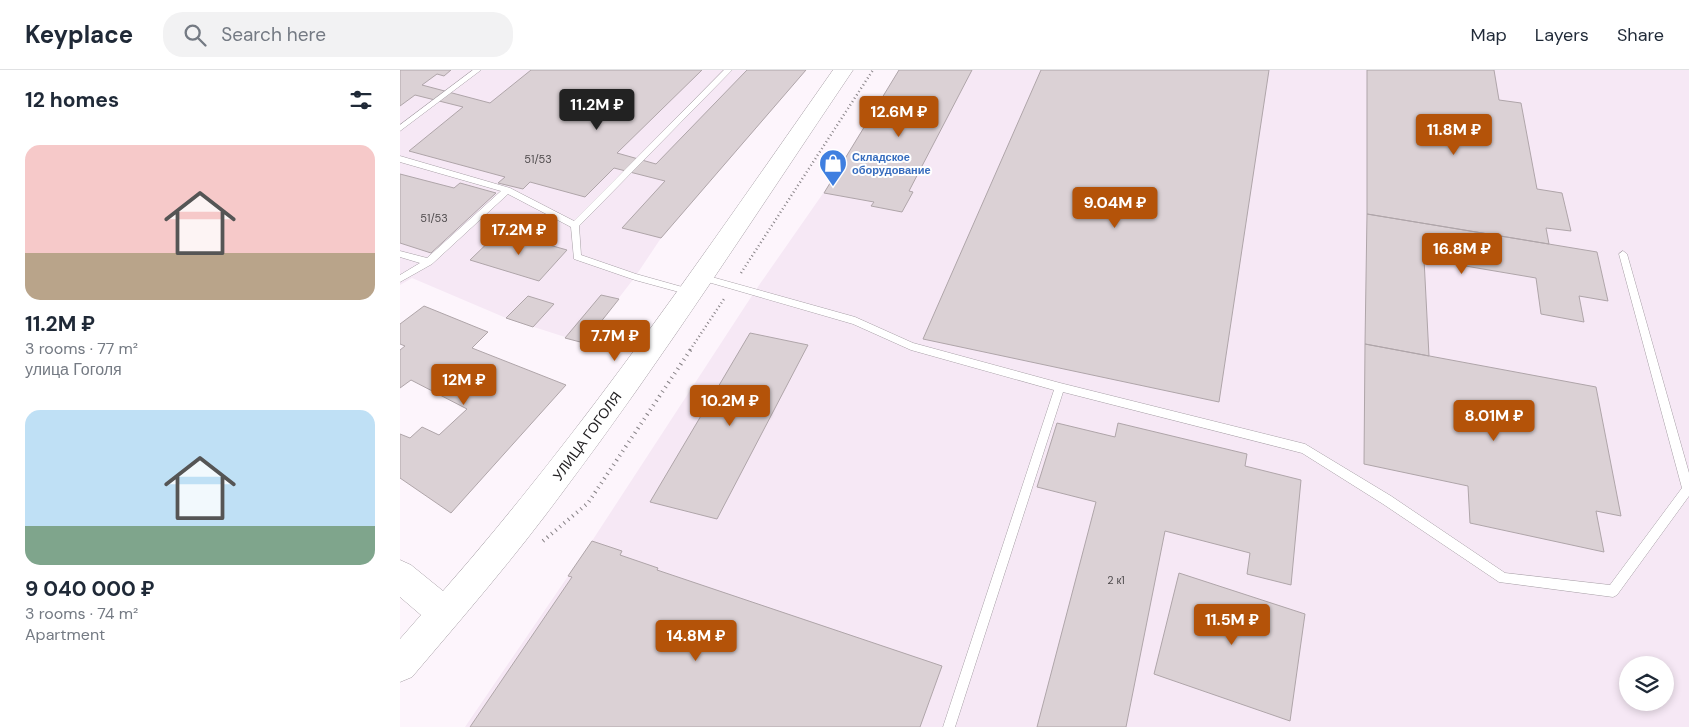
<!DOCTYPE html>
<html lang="en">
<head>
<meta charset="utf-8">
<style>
	body { margin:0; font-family:"DM Sans",sans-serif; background:#f2f2f3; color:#1f2937; height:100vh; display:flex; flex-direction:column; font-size:19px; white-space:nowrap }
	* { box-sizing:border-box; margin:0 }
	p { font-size:16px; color:#747a83 }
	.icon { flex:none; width:28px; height:28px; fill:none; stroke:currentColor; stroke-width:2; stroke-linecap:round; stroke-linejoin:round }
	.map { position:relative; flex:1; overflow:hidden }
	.drawer { display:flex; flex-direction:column; background:#fff; width:400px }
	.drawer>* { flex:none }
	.fabs { position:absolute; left:1219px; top:586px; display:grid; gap:10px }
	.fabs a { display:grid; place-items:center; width:55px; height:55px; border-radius:50%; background:#fff; box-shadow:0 2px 8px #0003; font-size:25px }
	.price { position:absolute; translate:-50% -42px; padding:0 11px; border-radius:5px; background:#b45309; color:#fff; font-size:16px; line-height:32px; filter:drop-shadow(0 1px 2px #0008) }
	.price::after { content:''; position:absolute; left:50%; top:30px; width:15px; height:11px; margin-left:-8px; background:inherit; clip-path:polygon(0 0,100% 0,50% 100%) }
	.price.selected { background:#222; color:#fff }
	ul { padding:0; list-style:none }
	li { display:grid; align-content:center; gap:10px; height:265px; padding:0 25px }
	li span { display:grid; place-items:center; height:155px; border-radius:15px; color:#555 }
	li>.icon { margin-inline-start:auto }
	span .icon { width:90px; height:90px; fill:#fffc; stroke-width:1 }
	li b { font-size:21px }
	h2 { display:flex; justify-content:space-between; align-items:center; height:60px; padding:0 25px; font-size:21px }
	header { display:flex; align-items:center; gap:30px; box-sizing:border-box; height:70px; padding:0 25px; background:#fff; border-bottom:1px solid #e0e1e3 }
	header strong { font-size:24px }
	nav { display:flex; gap:28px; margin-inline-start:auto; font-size:18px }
	.search { width:350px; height:45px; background:#f2f2f3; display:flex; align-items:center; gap:12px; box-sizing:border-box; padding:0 18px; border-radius:20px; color:#747a83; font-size:19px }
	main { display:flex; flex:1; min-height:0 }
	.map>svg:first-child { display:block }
</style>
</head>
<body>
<header>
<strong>Keyplace</strong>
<div class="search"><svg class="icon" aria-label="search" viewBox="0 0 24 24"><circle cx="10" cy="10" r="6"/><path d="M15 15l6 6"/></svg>Search here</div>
<nav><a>Map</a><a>Layers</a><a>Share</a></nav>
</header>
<main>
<section class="drawer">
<h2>12 homes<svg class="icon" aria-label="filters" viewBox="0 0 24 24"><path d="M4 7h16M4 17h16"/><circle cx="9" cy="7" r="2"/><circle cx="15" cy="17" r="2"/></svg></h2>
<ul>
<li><span style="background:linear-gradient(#f6c9c9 70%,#b9a48a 0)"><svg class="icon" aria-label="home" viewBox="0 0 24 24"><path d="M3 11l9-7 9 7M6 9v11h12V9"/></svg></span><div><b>11.2M ₽</b><p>3 rooms · 77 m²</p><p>улица Гоголя</p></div></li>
<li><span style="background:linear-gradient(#bfe0f5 75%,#7fa58c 0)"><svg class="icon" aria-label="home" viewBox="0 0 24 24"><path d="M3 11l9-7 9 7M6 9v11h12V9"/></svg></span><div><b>9 040 000 ₽</b><p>3 rooms · 74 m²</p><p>Apartment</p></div></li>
</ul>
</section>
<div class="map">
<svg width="1289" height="657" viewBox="0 0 1289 657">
	<rect width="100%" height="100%" fill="#fdf5fc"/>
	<!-- built -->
	<path fill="#f6e8f5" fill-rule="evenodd" d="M 0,0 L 406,0 L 261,168 L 235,207 L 184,273 L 106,248 L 12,208 L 0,215 Z
		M 499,0 L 1289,0 L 1289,657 L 65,657 L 192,471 L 355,221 L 424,122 ZM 1228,595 L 1265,595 L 1265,632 L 1228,632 Z"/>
	<!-- building -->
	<path fill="#dbd1d5" stroke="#afa5a9" d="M 0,0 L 51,0 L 44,6 L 37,4 L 22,15 L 90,33 L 131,0 L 302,0 L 217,83 L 256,94 L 347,0 L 406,0 L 261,168 L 222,158 L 265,111 L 214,98 L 185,127 L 130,112 L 123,119 L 98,113 L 105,107 L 9,81 L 63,37 L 15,25 L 0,36 Z
		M 499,0 L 572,0 L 509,121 L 513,122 L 502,142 L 471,136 L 474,132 L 424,123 Z
		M 641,0 L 869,0 L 819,332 L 523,269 Z
		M 967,0 L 1094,0 L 1099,30 L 1121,33 L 1137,119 L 1162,123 L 1171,161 L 1146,158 L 1149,174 L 967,144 Z
		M 0,104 L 54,118 L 60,113 L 96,123 L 31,183 L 0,173 Z
		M 967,144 L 1197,182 L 1208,231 L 1179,226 L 1184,252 L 1141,244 L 1136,208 L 1024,189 L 1029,286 L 965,274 Z
		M 100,161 L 167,180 L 139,211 L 70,190 Z
		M 201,225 L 219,229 L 184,273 L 165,268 Z
		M 128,226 L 154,234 L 133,257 L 106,248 Z
		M 24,236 L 88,262 L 72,278 L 166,315 L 51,443 L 0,408 L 0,364 L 10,368 L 22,357 L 39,365 L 67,339 L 11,310 L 0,318 L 0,280 L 5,276 L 0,274 L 0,254 Z
		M 350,263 L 408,275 L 317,449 L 250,432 Z
		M 965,274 L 1196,317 L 1221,446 L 1196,441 L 1204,482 L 1070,453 L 1068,416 L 964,394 Z
		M 657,353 L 715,367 L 718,353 L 847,384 L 845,396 L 901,410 L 891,515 L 847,504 L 850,483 L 765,461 L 726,657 L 637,657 L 696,432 L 637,417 Z
		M 192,471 L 222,481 L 220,485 L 258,498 L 257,500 L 542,596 L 520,657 L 70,657 L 172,507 L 168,506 Z
		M 779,503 L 905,544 L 890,651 L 754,604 Z"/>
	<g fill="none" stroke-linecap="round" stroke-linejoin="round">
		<!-- service casing -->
		<g stroke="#a79fa6" stroke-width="1">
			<path id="service" d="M 73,0 L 81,0 L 0,61 L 0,55 Z
				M 324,0 L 332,0 L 179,156 L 181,185 L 236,204 L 293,220 L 295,222 L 293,224 L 290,225 L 235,210 L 174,189 L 171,157 L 108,124 L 32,194 L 0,212 L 0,205 L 20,193 L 0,187 L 0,181 L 27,188 L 101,121 L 0,92 L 0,86 L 110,118 L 174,151 Z
				M 1223,181 L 1227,184 L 1289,403 L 1289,426 L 1217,525 L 1213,527 L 1099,512 L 983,434 L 902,383 L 663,322 L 555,657 L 543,657 L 654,320 L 511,280 L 453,254 L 301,210 L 297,207 L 301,204 L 455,247 L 513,273 L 660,313 L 905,374 L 991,426 L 1105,503 L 1210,515 L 1282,418 L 1219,184 Z"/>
		</g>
		<!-- secondary casing -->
		<g stroke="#a79fa6" stroke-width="1">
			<path id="secondary" d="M 433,0 L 453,0 C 357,142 265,286 162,423 C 115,487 63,547 12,607 L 0,612 L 0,569 L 21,545 L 0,527 L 0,490 L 11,495 L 43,521 C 186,358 308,178 433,0 Z"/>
		</g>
		<!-- path-far1 -->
		<path stroke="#878286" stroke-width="2.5" stroke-dasharray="1 3" stroke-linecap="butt" d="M 341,203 L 473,0
			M 290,280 L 324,229"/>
		<!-- path -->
		<path stroke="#878286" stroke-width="4" stroke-dasharray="1 4.5" stroke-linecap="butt" d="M 143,471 L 188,433 L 291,279"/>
		<!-- service -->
		<use href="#service" fill="#fff" fill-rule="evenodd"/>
		<!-- secondary -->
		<use href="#secondary" fill="#fff" fill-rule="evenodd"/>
	</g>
	<!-- icons -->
	<defs>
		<g id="shop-pin" transform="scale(1.4375)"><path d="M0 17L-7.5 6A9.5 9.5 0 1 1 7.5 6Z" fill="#3f7fe0" stroke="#fff"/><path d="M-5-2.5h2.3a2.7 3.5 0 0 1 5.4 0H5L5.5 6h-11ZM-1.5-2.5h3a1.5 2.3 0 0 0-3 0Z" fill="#fff"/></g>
	</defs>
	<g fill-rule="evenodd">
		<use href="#shop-pin" x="433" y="93"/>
	</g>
	<g text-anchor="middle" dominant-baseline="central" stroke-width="4" stroke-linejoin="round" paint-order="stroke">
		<!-- far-shop labels -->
		<g font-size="11" font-weight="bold" fill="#366cbe" stroke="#fff" text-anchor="start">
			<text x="452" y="87">Складское<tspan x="452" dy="13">оборудование</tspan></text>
		</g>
		<!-- number labels -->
		<g font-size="11" fill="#4f4b4d">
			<text x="138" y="89">51/53</text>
			<text x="34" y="148">51/53</text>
			<text x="716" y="510">2 к1</text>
		</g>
		<!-- street labels -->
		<g font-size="14" fill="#201e20" stroke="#fff">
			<text transform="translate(187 366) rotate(-54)">УЛИЦА ГОГОЛЯ</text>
		</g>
	</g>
</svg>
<div class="fabs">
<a><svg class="icon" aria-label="layers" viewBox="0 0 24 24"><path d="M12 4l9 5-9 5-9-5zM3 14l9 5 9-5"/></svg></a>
</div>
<b class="price selected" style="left:197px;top:61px">11.2M ₽</b>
<b class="price" style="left:499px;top:68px">12.6M ₽</b>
<b class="price" style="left:1054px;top:86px">11.8M ₽</b>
<b class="price" style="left:715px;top:159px">9.04M ₽</b>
<b class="price" style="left:119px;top:186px">17.2M ₽</b>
<b class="price" style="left:1062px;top:205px">16.8M ₽</b>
<b class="price" style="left:215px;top:292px">7.7M ₽</b>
<b class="price" style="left:64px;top:336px">12M ₽</b>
<b class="price" style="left:330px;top:357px">10.2M ₽</b>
<b class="price" style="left:1094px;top:372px">8.01M ₽</b>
<b class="price" style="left:832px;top:576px">11.5M ₽</b>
<b class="price" style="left:296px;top:592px">14.8M ₽</b>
</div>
</main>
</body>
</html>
